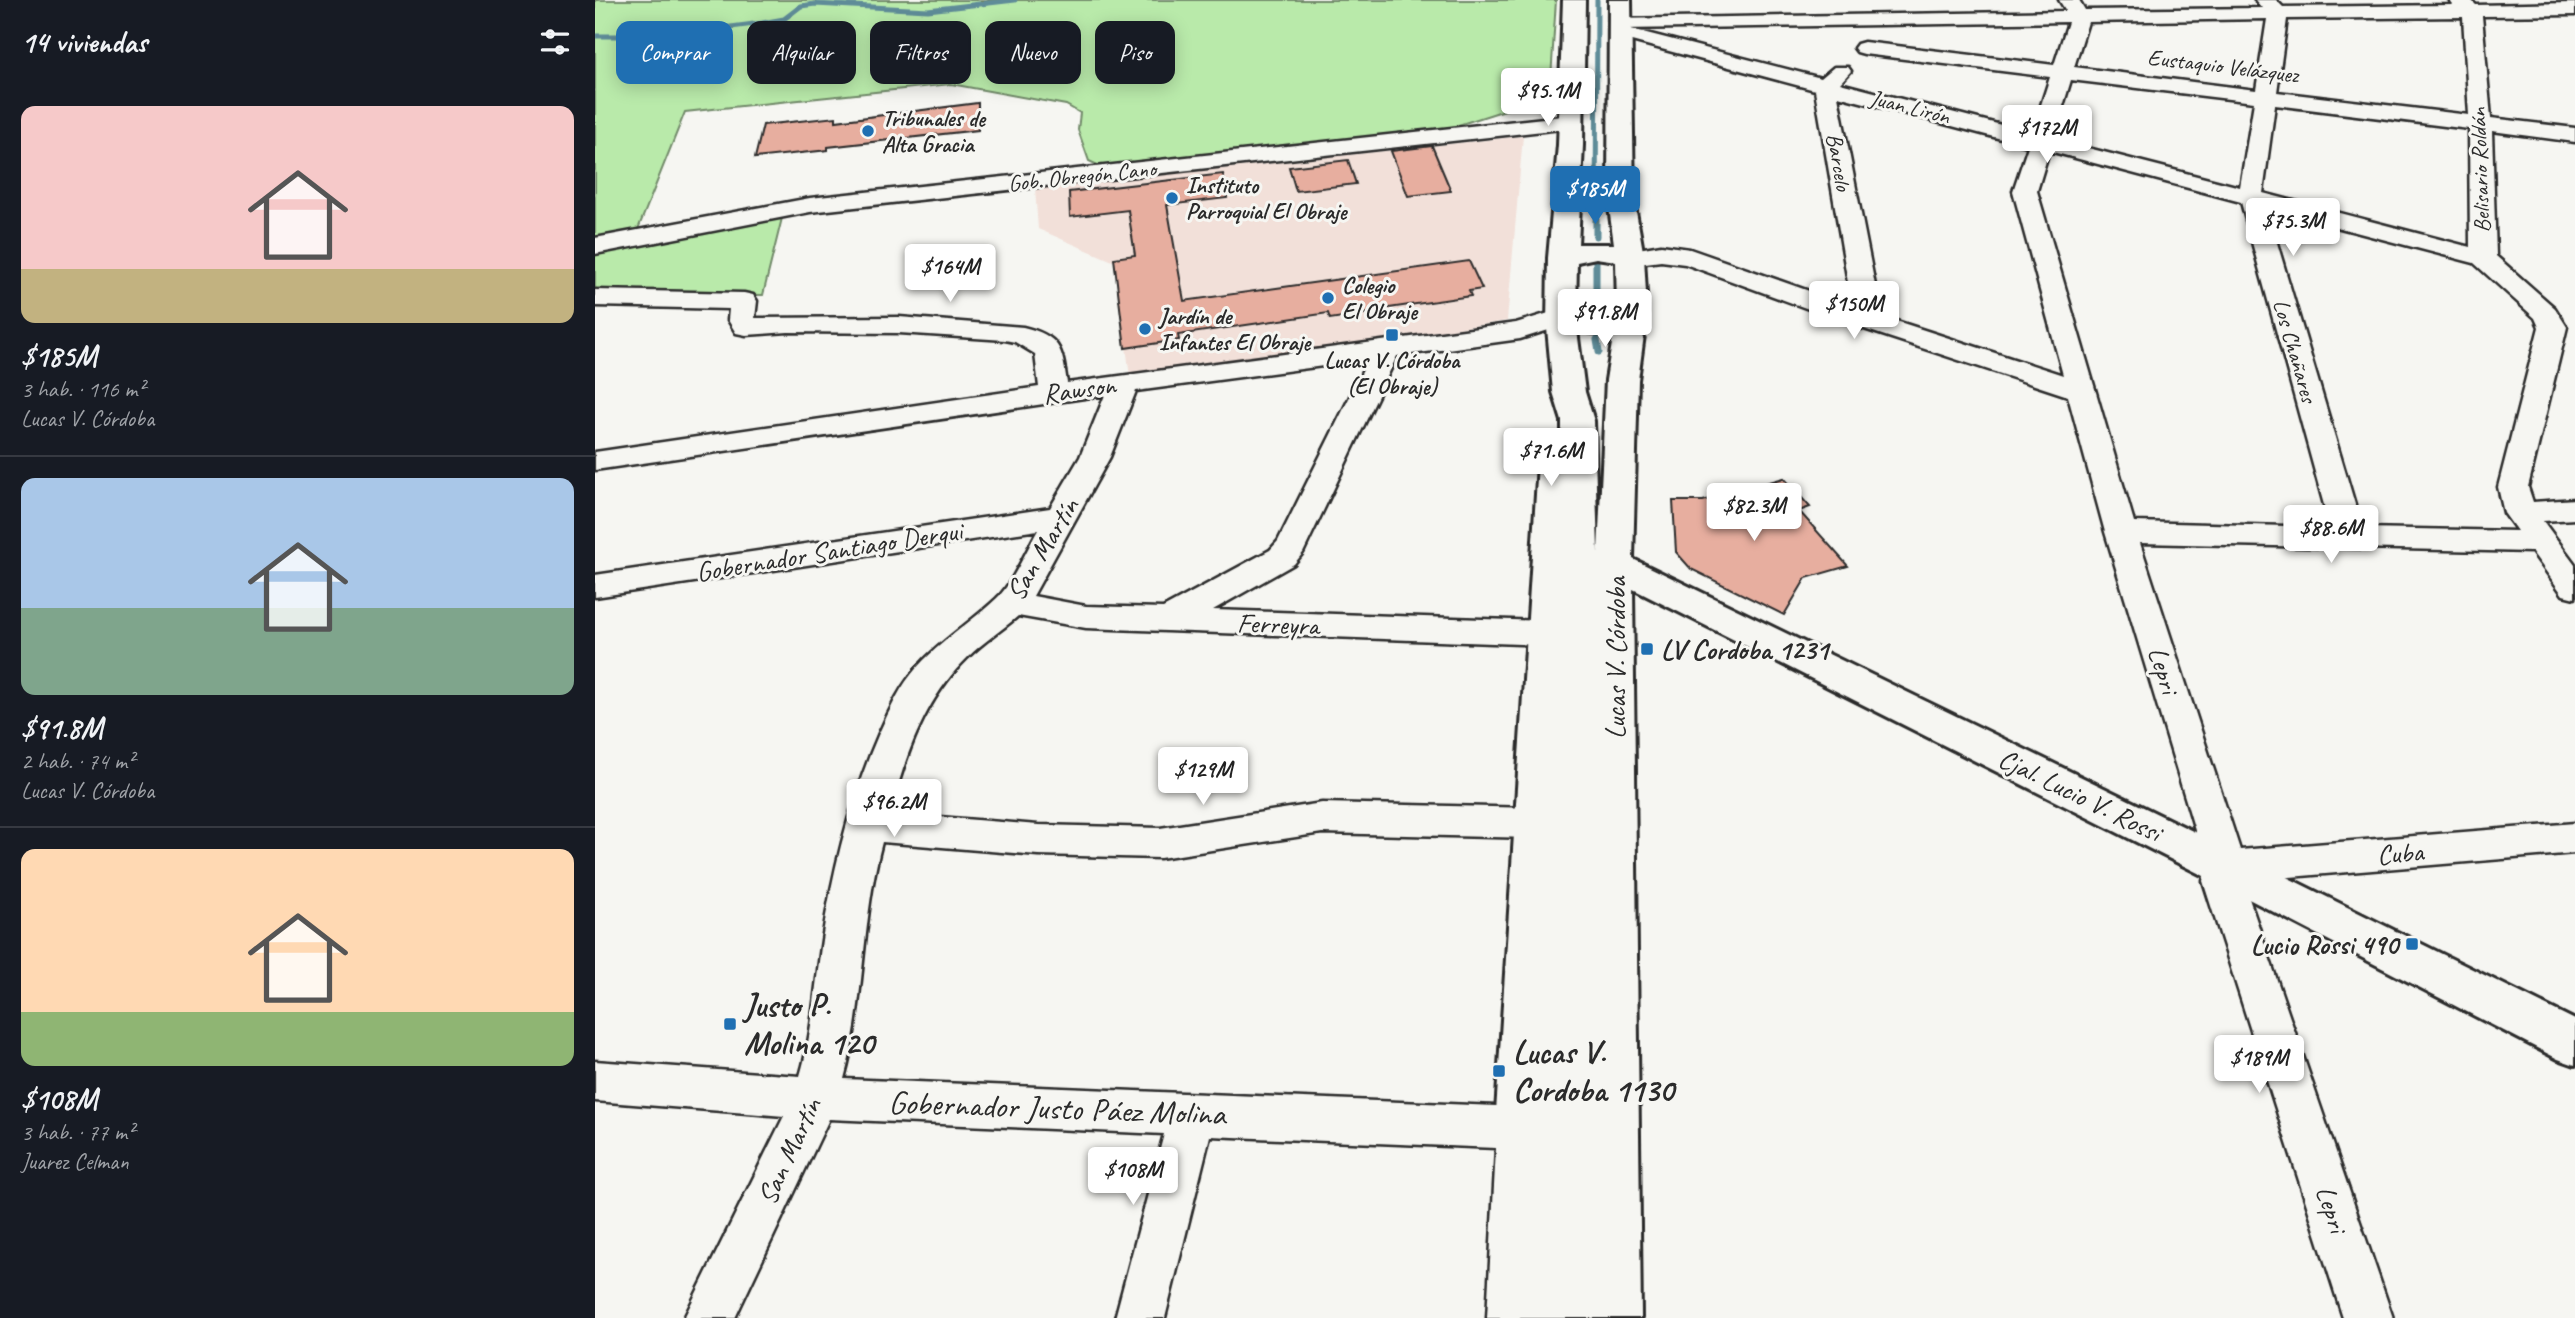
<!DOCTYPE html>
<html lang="es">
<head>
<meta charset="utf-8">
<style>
	body { margin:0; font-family:Caveat,sans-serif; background:#242831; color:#f1f3f6; height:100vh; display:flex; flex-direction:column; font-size:26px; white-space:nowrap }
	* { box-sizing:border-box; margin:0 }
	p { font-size:23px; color:#9ea1a6 }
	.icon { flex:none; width:38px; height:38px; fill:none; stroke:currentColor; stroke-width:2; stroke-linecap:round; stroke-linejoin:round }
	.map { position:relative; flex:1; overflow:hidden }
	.details { display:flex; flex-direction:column; background:#171b24; width:595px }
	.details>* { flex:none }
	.banner { position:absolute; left:21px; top:21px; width:665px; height:63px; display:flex; gap:14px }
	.price { position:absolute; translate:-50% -60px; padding:0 16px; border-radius:7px; background:#fff; color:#222; font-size:23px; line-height:46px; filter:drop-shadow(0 2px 4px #0008) }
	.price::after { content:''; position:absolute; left:50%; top:42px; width:21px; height:16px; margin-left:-10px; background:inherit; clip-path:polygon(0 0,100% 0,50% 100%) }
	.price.selected { background:#1f6fb2; color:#fff }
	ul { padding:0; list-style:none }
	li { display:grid; align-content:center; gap:14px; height:371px; padding:0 21px }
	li+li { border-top:2px solid #363941 }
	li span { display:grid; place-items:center; height:217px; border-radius:14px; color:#555 }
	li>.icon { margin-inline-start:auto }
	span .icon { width:126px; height:126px; fill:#fffc; stroke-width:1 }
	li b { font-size:30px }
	h2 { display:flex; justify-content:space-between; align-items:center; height:84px; padding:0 21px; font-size:30px }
	.pill { padding:0 24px; border-radius:14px; background:#171b24; box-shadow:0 4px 18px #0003; font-size:24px; line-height:63px }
	.pill.selected { background:#1f6fb2; color:#fff }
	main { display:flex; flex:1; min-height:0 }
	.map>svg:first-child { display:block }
</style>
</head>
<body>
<main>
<section class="details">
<h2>14 viviendas<svg class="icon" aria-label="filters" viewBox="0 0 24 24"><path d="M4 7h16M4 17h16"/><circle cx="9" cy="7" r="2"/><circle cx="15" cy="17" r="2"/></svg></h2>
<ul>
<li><span style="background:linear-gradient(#f6c9c9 75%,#c2b280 0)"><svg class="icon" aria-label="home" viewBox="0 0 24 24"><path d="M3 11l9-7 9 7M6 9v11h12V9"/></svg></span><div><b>$185M</b><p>3 hab. · 116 m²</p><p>Lucas V. Córdoba</p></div></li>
<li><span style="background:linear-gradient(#a9c7e8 60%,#7fa58c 0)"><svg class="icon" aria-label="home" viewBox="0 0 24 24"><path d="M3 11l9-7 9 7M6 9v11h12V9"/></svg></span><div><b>$91.8M</b><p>2 hab. · 74 m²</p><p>Lucas V. Córdoba</p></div></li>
<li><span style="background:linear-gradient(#ffd9b3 75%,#8fb573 0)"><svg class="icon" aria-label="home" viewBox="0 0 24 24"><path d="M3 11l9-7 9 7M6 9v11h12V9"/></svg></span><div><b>$108M</b><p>3 hab. · 77 m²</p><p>Juarez Celman</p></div></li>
</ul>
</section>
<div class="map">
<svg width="1980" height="1318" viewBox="0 0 1980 1318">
	<rect width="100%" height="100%" fill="#f6f6f2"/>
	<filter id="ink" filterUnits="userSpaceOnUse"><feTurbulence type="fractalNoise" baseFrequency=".0143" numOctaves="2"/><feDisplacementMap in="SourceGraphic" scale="14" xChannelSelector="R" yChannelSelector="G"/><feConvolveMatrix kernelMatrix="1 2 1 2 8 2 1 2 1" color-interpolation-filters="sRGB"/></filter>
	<g filter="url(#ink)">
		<!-- built -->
		<path fill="#f2e0d9" d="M 928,136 L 912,321 L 535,377 L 520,262 L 443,229 L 440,189 Z"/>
		<!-- green -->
		<path fill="#b9eaaa" stroke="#728a6a" stroke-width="2" d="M 0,0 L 961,0 L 956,79 L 913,109 L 854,128 L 507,167 L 494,161 L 483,130 L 485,113 L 471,105 L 356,84 L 90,112 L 41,234 L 0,242 Z
			M 188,214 L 168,295 L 0,293 L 0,250 Z"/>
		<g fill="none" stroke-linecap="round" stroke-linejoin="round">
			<!-- stream-far1 -->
			<path stroke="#5e8c98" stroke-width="5" d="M 0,36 L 66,36 L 167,23 L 189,19 L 206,6 L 220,4 L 333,10 L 420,0
				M 1001,222 L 1002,0"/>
			<!-- stream -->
			<path stroke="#5e8c98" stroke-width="7" d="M 1001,236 L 1001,220
				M 1001,259 L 1001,313
				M 1002,340 L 1004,352"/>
		</g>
		<!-- building -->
		<path fill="#e7ae9f" stroke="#2b2b2b" stroke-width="2" d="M 383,103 L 383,130 L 233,147 L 233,150 L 160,158 L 168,125 L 241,117 L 241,121 Z
			M 837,146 L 856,191 L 813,196 L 796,151 Z
			M 753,160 L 761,184 L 701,191 L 694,167 Z
			M 628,174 L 632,198 L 572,205 L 589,301 L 874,261 L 887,289 L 874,291 L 876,296 L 787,309 L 788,311 L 735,319 L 733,313 L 583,335 L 584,340 L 530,348 L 519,258 L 540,255 L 533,210 L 475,217 L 474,192 Z
			M 1189,478 L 1215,507 L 1204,511 L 1253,566 L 1211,578 L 1189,615 L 1096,569 L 1081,552 L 1078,501 L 1108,501 Z"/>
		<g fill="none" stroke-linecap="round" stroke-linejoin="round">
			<!-- street casing -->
			<g stroke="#2b2b2b" stroke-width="5">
				<path id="street" d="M 1464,0 L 1484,0 L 1490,10 L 1667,8 L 1660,0 L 1681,0 L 1688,7 L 1858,5 L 1854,0 L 1876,0 L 1881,5 L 1980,3 L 1980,15 L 1887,16 L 1896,118 L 1980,128 L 1980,142 L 1897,131 L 1901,256 L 1960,308 L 1972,327 L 1933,487 L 1938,502 L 1980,499 L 1980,519 L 1948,521 L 1980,564 L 1980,598 L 1968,595 L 1937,552 L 1545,543 L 1645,850 L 1980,823 L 1980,853 L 1648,881 L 1798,1318 L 1748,1318 L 1608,881 L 1611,867 L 1510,532 L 1473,396 L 1263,327 L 1090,264 L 1066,261 L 1035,265 L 1026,262 L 1022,257 L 1026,252 L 1066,245 L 1095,249 L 1257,306 L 1220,90 L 1029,39 L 1026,35 L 1029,31 L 1036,29 L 1226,78 L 1239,67 L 1253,67 L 1256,71 L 1245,83 L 1437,133 L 1455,77 L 1269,54 L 1262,52 L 1259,48 L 1262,44 L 1269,42 L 1459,65 L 1473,22 L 1026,29 L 1019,27 L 1016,23 L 1019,19 L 1471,11 ZM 1868,17 L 1874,115 L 1682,92 L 1692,19 ZM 1672,19 L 1661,90 L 1479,67 L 1493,22 ZM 1476,80 L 1659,102 L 1645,187 L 1458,139 ZM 1243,96 L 1433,146 L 1418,191 L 1468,375 L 1286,316 ZM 1680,105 L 1874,129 L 1875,247 L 1668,193 ZM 1454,151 L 1646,202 L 1735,527 L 1539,522 L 1442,191 ZM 1672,209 L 1879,263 L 1940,318 L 1944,327 L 1903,487 L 1909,513 L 1922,531 L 1767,528 Z
					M 976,115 L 984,117 L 987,122 L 984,127 L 215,212 L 0,254 L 0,238 L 215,198 Z
					M 0,290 L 149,293 L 158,295 L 162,301 L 160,318 L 304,317 L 428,327 C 466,336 467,349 472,383 L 921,323 L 967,309 L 976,311 L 980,317 L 976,323 L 925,339 L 802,356 L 708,553 L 699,564 L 618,610 L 950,621 L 962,625 L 967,633 L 962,641 L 950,645 L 491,628 L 423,616 C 407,630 388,642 373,657 C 329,700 311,754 295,813 L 443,825 L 565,828 L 727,803 L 941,808 L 955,812 L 960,823 L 955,834 L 941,838 L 727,833 L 565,858 L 443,855 L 287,842 C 266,920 270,1004 249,1079 L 925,1107 L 941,1113 L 948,1128 L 942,1318 L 892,1318 L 901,1148 L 615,1136 L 570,1318 L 520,1318 L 569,1134 L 234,1119 L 140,1318 L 89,1318 L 189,1116 L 0,1101 L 0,1061 L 205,1076 C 218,1033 220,985 227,940 C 240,857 262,772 301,698 C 326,651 366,632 402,598 C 416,586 433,547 443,530 L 0,597 L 0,575 L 455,508 L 485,457 L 510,395 L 0,470 L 0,452 L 444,387 L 440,354 L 420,342 L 410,340 L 304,333 L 193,332 L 151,335 L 141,333 L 133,320 L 134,309 L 0,306 ZM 773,360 L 683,541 L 675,550 L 568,608 L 491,606 L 438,596 L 515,457 L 541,391 Z"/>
			</g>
			<!-- secondary casing -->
			<g stroke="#2b2b2b" stroke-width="6">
				<path id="secondary" d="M 968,0 L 990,0 L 988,145 L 983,244 L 1019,244 L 1013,200 L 1014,0 L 1036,0 L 1039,200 L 1049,257 L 1052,312 L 1043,380 L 1038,559 L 1647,855 L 1980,1020 L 1980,1065 L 1963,1059 L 1615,879 L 1038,589 L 1046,1318 L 937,1318 L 944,1143 L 925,1151 L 907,1144 L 900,1128 L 944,448 L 948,441 L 960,438 L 967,440 L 967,421 L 958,392 L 952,328 L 953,258 L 963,145 ZM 1001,258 L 1021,261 L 1022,309 L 1012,315 L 981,312 L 982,262 ZM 982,330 L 1004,334 L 1019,331 L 1011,380 L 1003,553 L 999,421 L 990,392 Z"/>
			</g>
			<!-- street -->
			<use href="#street" fill="#f6f6f2" fill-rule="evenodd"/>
			<!-- secondary -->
			<use href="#secondary" fill="#f6f6f2" fill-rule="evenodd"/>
		</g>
	</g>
	<!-- markers -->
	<g fill="#1f6fb2" stroke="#f6f6f2" stroke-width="2.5">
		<circle cx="273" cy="131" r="7"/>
		<circle cx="577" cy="198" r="7"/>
		<circle cx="733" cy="298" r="7"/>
		<circle cx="550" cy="329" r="7"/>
		<rect x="790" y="328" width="14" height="14" rx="3.5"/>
		<rect x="1045" y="642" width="14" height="14" rx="3.5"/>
		<rect x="1810" y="937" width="14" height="14" rx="3.5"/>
		<rect x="128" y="1017" width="14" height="14" rx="3.5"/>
		<rect x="897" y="1064" width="14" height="14" rx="3.5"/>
	</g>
	<g text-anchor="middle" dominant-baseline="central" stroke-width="6" stroke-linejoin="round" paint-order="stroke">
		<!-- far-street labels -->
		<g font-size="23" fill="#2b2b2b" stroke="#f6f6f2">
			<text transform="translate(1628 66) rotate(7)">Eustaquio Velázquez</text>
			<text transform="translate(1315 107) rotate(14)">Juan Lirón</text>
			<text transform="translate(1244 162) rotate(80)">Barcelo</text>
			<text transform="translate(1885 170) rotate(-92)">Belisario Roldán</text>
			<text transform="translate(487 176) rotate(-6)">Gob. Obregón Cano</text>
			<text transform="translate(1700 351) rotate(74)">Los Chañares</text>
		</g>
		<!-- far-poi labels -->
		<g font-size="23" font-weight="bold" fill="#2b2b2b" stroke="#f6f6f2" text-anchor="start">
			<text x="287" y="118">Tribunales de<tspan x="287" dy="26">Alta Gracia</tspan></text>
			<text x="591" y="185">Instituto<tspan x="591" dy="26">Parroquial El Obraje</tspan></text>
			<text x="747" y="285">Colegio<tspan x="747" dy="26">El Obraje</tspan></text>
			<text x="564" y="316">Jardín de<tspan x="564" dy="26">Infantes El Obraje</tspan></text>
			<text x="797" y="360" text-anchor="middle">Lucas V. Córdoba<tspan x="797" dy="26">(El Obraje)</tspan></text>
		</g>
		<!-- street labels -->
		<g font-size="28" fill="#2b2b2b" stroke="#f6f6f2">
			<text transform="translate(484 389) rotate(-8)">Rawson</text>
			<text transform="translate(447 549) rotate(-59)">San Martín</text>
			<text transform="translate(234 551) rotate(-9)">Gobernador Santiago Derqui</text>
			<text transform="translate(683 624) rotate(2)">Ferreyra</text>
			<text transform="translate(1020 658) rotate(-90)">Lucas V. Córdoba</text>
			<text transform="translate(1569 670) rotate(73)">Lepri</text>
			<text transform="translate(1485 795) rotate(26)">Cjal. Lucio V. Rossi</text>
			<text transform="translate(1805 853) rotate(-5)">Cuba</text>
			<text transform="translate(194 1151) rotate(-65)">San Martín</text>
			<text transform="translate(1737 1209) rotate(72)">Lepri</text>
		</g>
		<!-- poi labels -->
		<g font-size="28" font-weight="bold" fill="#2b2b2b" stroke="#f6f6f2" text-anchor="start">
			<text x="1066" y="649">LV Cordoba 1231</text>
			<text x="1803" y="944" text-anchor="end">Lucio Rossi 490</text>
		</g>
		<!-- near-poi labels -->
		<g font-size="33" font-weight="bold" fill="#2b2b2b" stroke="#f6f6f2" text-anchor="start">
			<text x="149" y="1005">Justo P.<tspan x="149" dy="38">Molina 120</tspan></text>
			<text x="918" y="1052">Lucas V.<tspan x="918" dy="38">Cordoba 1130</tspan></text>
		</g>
		<!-- near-street labels -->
		<g font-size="33" fill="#2b2b2b" stroke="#f6f6f2">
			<text transform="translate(462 1108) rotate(2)">Gobernador Justo Páez Molina</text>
		</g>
	</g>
</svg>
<b class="price" style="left:953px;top:128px">$95.1M</b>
<b class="price" style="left:1452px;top:165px">$172M</b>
<b class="price selected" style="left:1000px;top:226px">$185M</b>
<b class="price" style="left:1698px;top:258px">$75.3M</b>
<b class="price" style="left:355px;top:304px">$164M</b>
<b class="price" style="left:1259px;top:341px">$150M</b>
<b class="price" style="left:1010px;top:349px">$91.8M</b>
<b class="price" style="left:956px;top:488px">$71.6M</b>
<b class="price" style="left:1159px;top:543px">$82.3M</b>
<b class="price" style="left:1736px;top:565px">$88.6M</b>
<b class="price" style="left:608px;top:807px">$129M</b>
<b class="price" style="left:299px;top:839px">$96.2M</b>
<b class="price" style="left:1664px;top:1095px">$189M</b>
<b class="price" style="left:538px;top:1207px">$108M</b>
<div class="banner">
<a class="pill selected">Comprar</a>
<a class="pill">Alquilar</a>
<a class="pill">Filtros</a>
<a class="pill">Nuevo</a>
<a class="pill">Piso</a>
</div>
</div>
</main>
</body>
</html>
